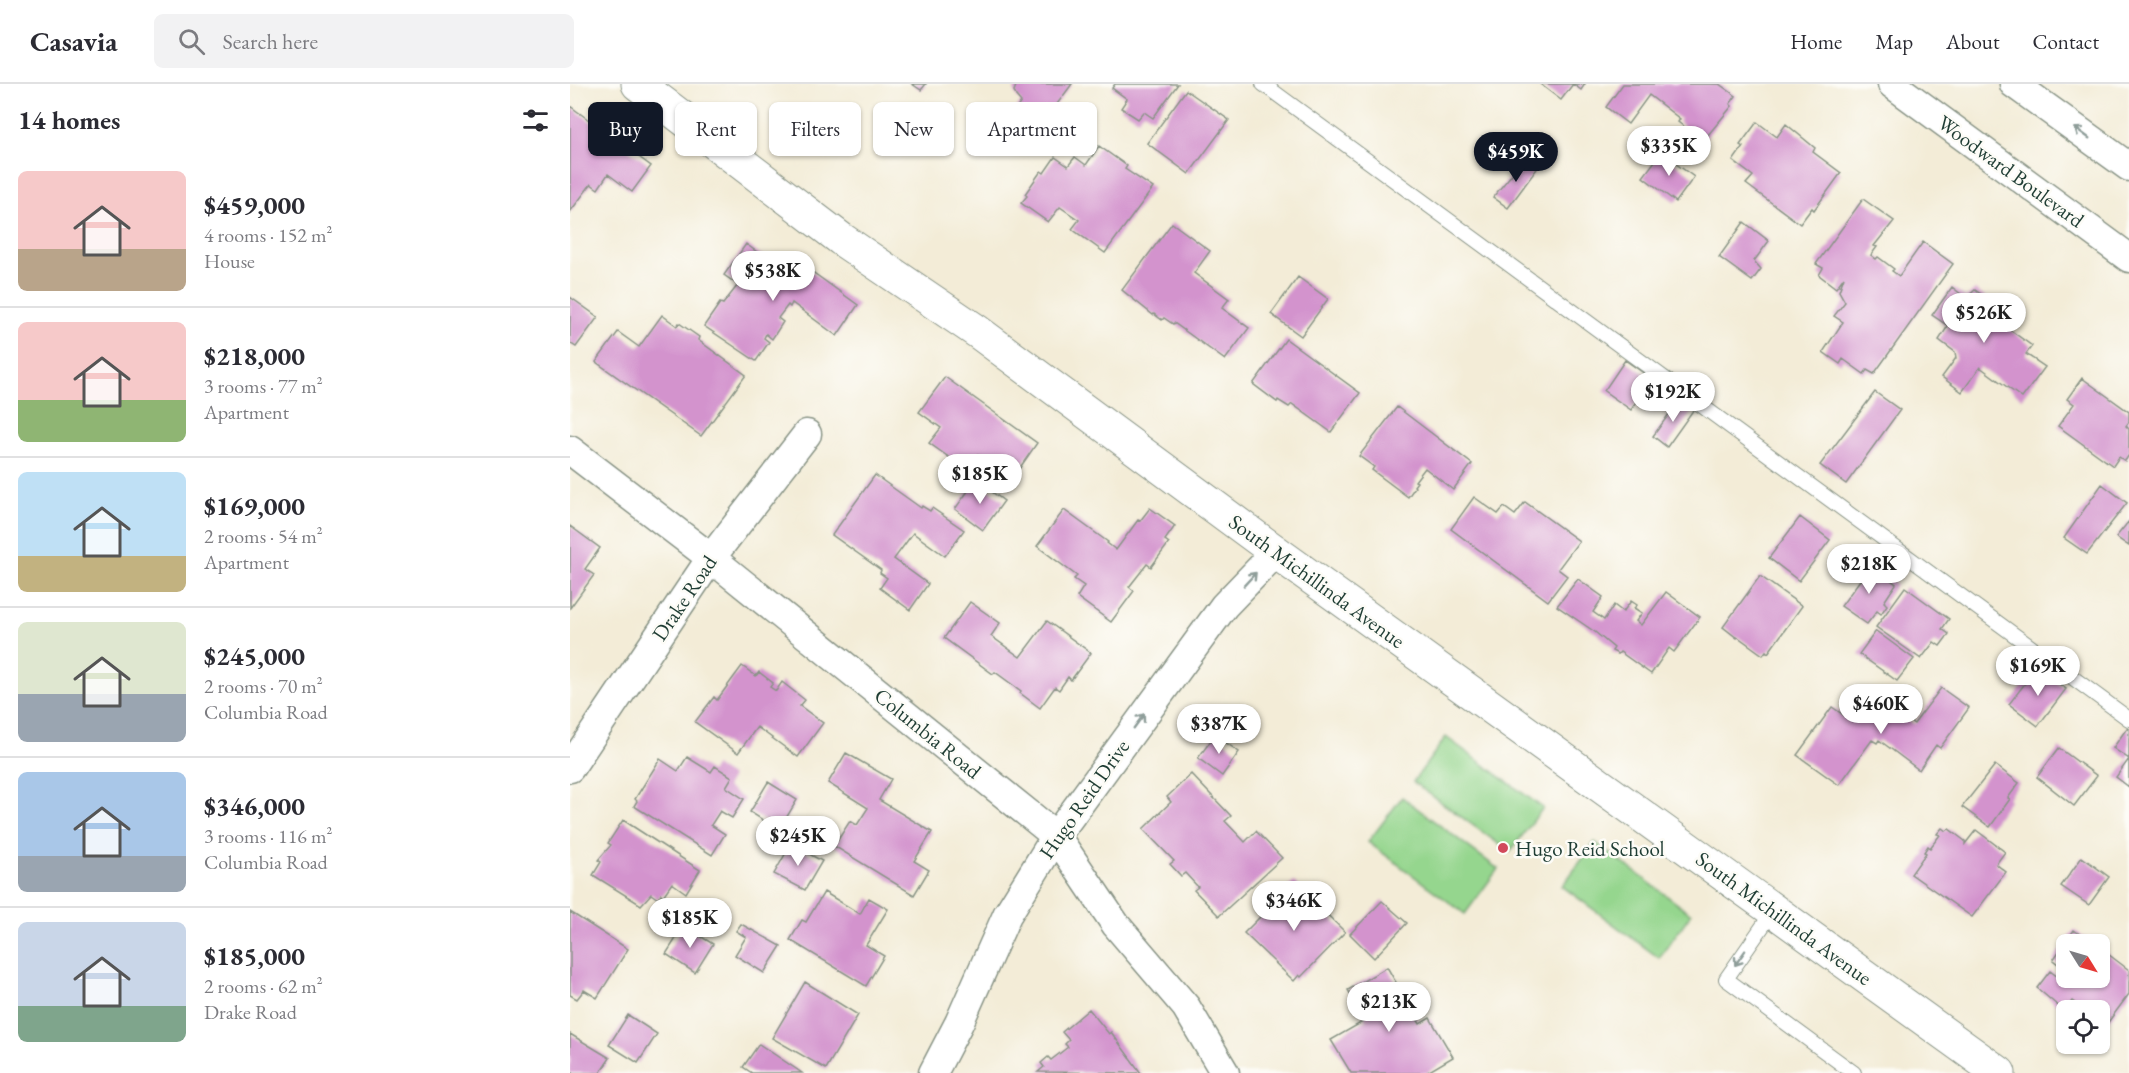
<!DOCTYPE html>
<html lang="en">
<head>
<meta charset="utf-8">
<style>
	body { margin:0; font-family:"EB Garamond",serif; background:#f2f2f3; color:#2b2b33; height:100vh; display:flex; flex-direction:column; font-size:22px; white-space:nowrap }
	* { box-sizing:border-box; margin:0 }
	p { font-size:20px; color:#7c7c81 }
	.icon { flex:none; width:33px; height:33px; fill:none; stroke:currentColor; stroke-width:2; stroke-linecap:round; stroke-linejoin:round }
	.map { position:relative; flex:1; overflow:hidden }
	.drawer { display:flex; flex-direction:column; background:#fff; width:570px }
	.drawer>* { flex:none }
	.top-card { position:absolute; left:18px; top:18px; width:570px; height:54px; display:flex; gap:12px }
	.needle { width:39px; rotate:127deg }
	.fabs { position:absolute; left:1486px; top:850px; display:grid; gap:12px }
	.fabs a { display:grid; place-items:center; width:54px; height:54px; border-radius:9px; background:#fff; box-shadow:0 2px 4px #0004; font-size:30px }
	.price { position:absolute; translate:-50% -51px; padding:0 14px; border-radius:21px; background:#fff; color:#222; font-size:20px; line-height:39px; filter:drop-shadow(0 2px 3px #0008) }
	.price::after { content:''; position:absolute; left:50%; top:36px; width:18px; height:14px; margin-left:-9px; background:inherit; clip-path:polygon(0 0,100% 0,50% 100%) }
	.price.selected { background:#111827; color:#fff }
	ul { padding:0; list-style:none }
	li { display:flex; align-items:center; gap:18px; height:150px; padding:0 18px }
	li+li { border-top:2px solid #e1e1e2 }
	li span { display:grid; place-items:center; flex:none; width:168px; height:120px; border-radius:9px; color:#555 }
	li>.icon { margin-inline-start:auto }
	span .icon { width:72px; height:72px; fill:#fffc; stroke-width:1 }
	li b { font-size:26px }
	h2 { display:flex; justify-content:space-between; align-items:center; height:72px; padding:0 18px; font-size:26px }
	.pill { padding:0 21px; border-radius:9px; background:#fff; box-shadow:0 2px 4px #0004; font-size:21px; line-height:54px }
	.pill.selected { background:#111827; color:#fff }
	header { display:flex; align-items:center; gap:36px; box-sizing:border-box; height:84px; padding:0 30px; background:#fff; border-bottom:2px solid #e1e1e2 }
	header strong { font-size:28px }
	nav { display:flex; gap:33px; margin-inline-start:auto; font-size:21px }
	.search { width:420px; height:54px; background:#f2f2f3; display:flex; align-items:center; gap:15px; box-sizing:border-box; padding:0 21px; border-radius:9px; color:#7c7c81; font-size:22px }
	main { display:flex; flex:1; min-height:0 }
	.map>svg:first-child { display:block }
</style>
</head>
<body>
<header>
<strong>Casavia</strong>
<div class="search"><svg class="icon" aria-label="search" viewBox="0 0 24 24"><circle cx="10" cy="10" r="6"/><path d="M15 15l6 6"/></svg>Search here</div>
<nav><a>Home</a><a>Map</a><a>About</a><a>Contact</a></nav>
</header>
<main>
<section class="drawer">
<h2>14 homes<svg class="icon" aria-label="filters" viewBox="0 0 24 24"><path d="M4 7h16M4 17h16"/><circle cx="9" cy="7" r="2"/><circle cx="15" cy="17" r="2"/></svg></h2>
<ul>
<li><span style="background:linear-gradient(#f6c9c9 65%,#b9a48a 0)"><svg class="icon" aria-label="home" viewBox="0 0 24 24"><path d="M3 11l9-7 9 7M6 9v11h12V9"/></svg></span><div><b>$459,000</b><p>4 rooms · 152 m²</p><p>House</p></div></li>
<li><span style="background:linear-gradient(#f6c9c9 65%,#8fb573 0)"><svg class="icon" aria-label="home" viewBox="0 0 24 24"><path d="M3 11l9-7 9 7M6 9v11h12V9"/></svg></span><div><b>$218,000</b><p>3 rooms · 77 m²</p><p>Apartment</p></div></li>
<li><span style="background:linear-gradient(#bfe0f5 70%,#c2b280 0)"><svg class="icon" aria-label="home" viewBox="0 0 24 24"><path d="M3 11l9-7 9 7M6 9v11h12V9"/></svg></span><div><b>$169,000</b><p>2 rooms · 54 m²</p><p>Apartment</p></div></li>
<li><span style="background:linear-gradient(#dfe7d0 60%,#9aa5b1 0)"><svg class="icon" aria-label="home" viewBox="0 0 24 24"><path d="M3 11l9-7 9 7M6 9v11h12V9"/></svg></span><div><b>$245,000</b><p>2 rooms · 70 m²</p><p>Columbia Road</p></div></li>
<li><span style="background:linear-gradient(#a9c7e8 70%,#9aa5b1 0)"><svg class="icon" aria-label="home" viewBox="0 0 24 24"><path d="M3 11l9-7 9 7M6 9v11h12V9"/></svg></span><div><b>$346,000</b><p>3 rooms · 116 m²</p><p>Columbia Road</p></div></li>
<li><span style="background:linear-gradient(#c9d6e8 70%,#7fa58c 0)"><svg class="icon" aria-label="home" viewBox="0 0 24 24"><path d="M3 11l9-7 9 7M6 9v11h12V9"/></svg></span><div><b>$185,000</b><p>2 rooms · 62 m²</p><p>Drake Road</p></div></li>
</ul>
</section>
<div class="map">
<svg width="1559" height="989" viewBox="0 0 1559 989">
	<rect width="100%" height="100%" fill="#fdfcf7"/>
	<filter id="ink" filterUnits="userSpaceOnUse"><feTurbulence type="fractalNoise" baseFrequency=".0167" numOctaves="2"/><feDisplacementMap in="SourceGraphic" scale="12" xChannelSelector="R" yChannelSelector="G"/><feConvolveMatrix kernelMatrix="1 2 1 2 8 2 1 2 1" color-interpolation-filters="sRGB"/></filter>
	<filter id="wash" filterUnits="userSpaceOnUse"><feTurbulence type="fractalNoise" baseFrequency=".008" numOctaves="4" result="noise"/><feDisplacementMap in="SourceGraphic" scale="24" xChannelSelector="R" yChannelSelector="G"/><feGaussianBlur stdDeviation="1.35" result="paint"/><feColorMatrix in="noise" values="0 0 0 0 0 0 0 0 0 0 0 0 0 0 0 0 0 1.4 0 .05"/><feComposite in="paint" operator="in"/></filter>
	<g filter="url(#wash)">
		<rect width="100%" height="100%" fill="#f3ecd7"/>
		<!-- green -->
		<path fill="#95d68e" stroke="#5a8a61" stroke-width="1.5" d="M 876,653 L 973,724 L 940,768 L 843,698 Z
			M 832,713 L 928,785 L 895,830 L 798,758 Z
			M 1025,758 L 1121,830 L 1089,874 L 992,802 Z"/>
		<g id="blocks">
			<!-- building -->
			<path fill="#d393cd" d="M 342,0 L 356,0 L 351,6 Z
				M 444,0 L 502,0 L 464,51 L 443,35 L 446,30 L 444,28 L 451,18 L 446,12 L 444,7 L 446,2 Z
				M 545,0 L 608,0 L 583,34 L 574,28 L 568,35 L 551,24 L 557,15 L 542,4 Z
				M 970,0 L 1015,0 L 1011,6 L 1003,0 L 991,16 Z
				M 1053,0 L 1149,0 L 1166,12 L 1160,20 L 1162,22 L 1133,57 L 1108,38 L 1110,35 L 1079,11 L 1058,40 L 1036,23 Z
				M 616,6 L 659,36 L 619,90 L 577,59 Z
				M 0,22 L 81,82 L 62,108 L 38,90 L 28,105 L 21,100 L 0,128 Z
				M 1187,38 L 1207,53 L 1216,40 L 1245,64 L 1243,68 L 1271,89 L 1244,126 L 1242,124 L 1230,140 L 1176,100 L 1183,92 L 1163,77 L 1173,63 L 1170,61 Z
				M 529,62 L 557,82 L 555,85 L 583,104 L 535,169 L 502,145 L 509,136 L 490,123 L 478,138 L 451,119 L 457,112 L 455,110 L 471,87 L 474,89 L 485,73 L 498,82 L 505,73 L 516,81 Z
				M 1091,69 L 1124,93 L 1106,118 L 1073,93 Z
				M 956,73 L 969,82 L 938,124 L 923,113 Z
				M 1293,115 L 1324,137 L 1304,162 L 1307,163 L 1301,171 L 1306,175 L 1308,173 L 1324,185 L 1322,187 L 1329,192 L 1353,158 L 1383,180 L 1304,290 L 1297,286 L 1294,290 L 1273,275 L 1270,280 L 1253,268 L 1273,238 L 1264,232 L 1275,218 L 1269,207 L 1274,193 L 1266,204 L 1249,191 L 1253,184 L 1246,180 Z
				M 1174,138 L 1199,157 L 1184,177 L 1191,185 L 1182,197 L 1149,173 Z
				M 602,139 L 640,167 L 624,189 L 659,215 L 652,224 L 679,244 L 655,276 L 604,239 L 603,240 L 594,234 L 592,236 L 584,230 L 583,231 L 552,206 Z
				M 176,160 L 205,181 L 210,175 L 236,194 L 241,187 L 288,221 L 267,252 L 222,219 L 220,223 L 218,221 L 208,234 L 213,238 L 202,255 L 196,250 L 194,254 L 199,258 L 186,277 L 134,242 L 150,219 L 153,220 L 168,201 L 154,191 Z
				M 728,193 L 758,215 L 731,252 L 701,230 Z
				M 1382,203 L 1396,214 L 1405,206 L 1432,225 L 1425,235 L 1462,262 L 1456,270 L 1475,283 L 1452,314 L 1410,283 L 1392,308 L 1372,293 L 1386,274 L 1385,268 L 1369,256 L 1378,242 L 1362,231 Z
				M 0,213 L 28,233 L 6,263 L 0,259 Z
				M 92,231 L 107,242 L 109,239 L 129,253 L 128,256 L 176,291 L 131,352 L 26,278 L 48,248 L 69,263 Z
				M 716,255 L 790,309 L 761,348 L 722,320 L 719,323 L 708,316 L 707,318 L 683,300 Z
				M 1055,276 L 1082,295 L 1061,326 L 1034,307 Z
				M 375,293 L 467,359 L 447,388 L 436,381 L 432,387 L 408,370 L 397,386 L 359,359 L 371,344 L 349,328 Z
				M 1512,294 L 1559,328 L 1559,338 L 1556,342 L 1559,345 L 1559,371 L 1555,377 L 1549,373 L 1543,382 L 1488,342 L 1504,320 L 1497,315 Z
				M 1305,308 L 1330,326 L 1276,400 L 1250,381 Z
				M 1110,315 L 1124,325 L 1097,363 L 1083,352 Z
				M 827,323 L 902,380 L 883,406 L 855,384 L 845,397 L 847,398 L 844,402 L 845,403 L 838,413 L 802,386 L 804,383 L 789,372 Z
				M 305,391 L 351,424 L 352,422 L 360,427 L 362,424 L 394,446 L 375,472 L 343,449 L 324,475 L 358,500 L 340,526 L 310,504 L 317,494 L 310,489 L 311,486 L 262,451 Z
				M 406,396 L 434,417 L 413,446 L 385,425 Z
				M 1532,400 L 1557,419 L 1517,470 L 1494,454 Z
				M 904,413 L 928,430 L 934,423 L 945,431 L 955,418 L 1009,457 L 988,485 L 997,492 L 978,517 L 881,445 Z
				M 580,424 L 605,442 L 595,456 L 599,459 L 581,483 L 577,480 L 559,503 L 564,507 L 541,538 L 507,513 L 514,502 L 504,495 L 507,492 L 467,462 L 494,426 L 538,458 L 537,459 L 546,466 L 568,436 L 570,437 Z
				M 1230,433 L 1260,456 L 1229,497 L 1199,474 Z
				M 1559,437 L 1559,462 L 1546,453 Z
				M 0,442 L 30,464 L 15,485 L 24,491 L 0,524 Z
				M 1301,481 L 1326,500 L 1314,518 L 1317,521 L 1311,530 L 1307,527 L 1297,540 L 1271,522 Z
				M 1190,492 L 1232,522 L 1198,569 L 1196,567 L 1193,571 L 1168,553 L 1167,554 L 1153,543 Z
				M 1008,495 L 1033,513 L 1023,528 L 1034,536 L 1044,521 L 1053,528 L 1061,517 L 1067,521 L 1064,524 L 1072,529 L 1066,537 L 1071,541 L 1096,508 L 1130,533 L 1104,568 L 1099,564 L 1081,590 L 1050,568 L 1048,570 L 1042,567 L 1044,564 L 1025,548 L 987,522 Z
				M 1335,503 L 1379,535 L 1372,545 L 1379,550 L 1370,562 L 1364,558 L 1351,575 L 1306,543 Z
				M 400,518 L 430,539 L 421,552 L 450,573 L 477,537 L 521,569 L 501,596 L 498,593 L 489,606 L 485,603 L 470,624 L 450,609 L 451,607 L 425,588 L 423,590 L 374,554 Z
				M 1306,547 L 1344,575 L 1327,597 L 1289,570 Z
				M 172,582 L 186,592 L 189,588 L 203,599 L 200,603 L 206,607 L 212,598 L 235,616 L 230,622 L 253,639 L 228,673 L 187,643 L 168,669 L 125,638 L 144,613 L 147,616 Z
				M 1467,584 L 1496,605 L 1468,642 L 1439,620 Z
				M 1371,604 L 1399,624 L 1370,664 L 1366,661 L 1349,686 L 1309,656 L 1307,659 L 1302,656 L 1269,701 L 1227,671 L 1262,623 L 1282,637 L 1295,619 L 1310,630 L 1312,627 L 1320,633 L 1325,626 L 1344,640 Z
				M 1557,644 L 1559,645 L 1559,703 L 1546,693 L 1559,675 L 1543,664 Z
				M 645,651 L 669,668 L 652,692 L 628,674 Z
				M 1489,664 L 1527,692 L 1504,722 L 1467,693 Z
				M 276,669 L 321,695 L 309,716 L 362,748 L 344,777 L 359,786 L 344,811 L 264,762 L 280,737 L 287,741 L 298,724 L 258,699 Z
				M 117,673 L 141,688 L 145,682 L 162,693 L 156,703 L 174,715 L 162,734 L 150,727 L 141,741 L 155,750 L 142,771 L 64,722 L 67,717 L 65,715 L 90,675 L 108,687 Z
				M 1425,681 L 1449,699 L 1438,714 L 1440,715 L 1420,743 L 1392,723 Z
				M 621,690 L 661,732 L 655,737 L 675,758 L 686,747 L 712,774 L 649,832 L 624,806 L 628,803 L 615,789 L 611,792 L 600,780 L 604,777 L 573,745 L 601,718 L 597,713 Z
				M 198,698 L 227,716 L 209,746 L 180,728 Z
				M 53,736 L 130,786 L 116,809 L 102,799 L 93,812 L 91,810 L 88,815 L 81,810 L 71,821 L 23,791 L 31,778 L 28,776 L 41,761 L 38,759 Z
				M 1372,744 L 1376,747 L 1379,745 L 1395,757 L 1395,760 L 1406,746 L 1435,768 L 1426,780 L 1436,788 L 1402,833 L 1341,790 L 1356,769 L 1354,768 L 1358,762 L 1360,764 L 1370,751 L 1367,750 Z
				M 221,760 L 252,777 L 235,806 L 204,790 Z
				M 1512,773 L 1539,793 L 1519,821 L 1491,802 Z
				M 724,798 L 775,848 L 731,893 L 729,891 L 724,897 L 674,849 L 692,831 L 691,830 Z
				M 254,808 L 290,830 L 299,814 L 318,825 L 296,861 L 314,872 L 296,902 L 220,856 L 232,836 L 236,838 Z
				M 812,817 L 837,839 L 804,874 L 780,850 Z
				M 0,828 L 58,865 L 27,914 L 14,906 L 7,915 L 0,911 Z
				M 171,840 L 211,862 L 194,889 L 165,871 L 176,853 L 166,847 Z
				M 114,842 L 143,860 L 125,889 L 96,870 Z
				M 1504,846 L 1525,861 L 1497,861 L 1497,894 L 1530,894 L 1530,864 L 1559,886 L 1559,910 L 1536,941 L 1530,937 L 1530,927 L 1516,927 L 1502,917 L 1494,927 L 1467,904 L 1480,887 L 1488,893 L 1494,885 L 1483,876 Z
				M 817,883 L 850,940 L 860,934 L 883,973 L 856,989 L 781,989 L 761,956 L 796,936 L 778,906 Z
				M 235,898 L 288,931 L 256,985 L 202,954 Z
				M 519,925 L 539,950 L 541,948 L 571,989 L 468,988 L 474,983 L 471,979 L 478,973 L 481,976 L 498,963 L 495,960 L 499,956 L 492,948 Z
				M 58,931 L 87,950 L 68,979 L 39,961 Z
				M 0,950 L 40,974 L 30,989 L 0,989 Z
				M 189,960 L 232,989 L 182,989 L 173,983 Z"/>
		</g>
	</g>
	<g filter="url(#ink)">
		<use href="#blocks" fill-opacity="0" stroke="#899486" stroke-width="1.5"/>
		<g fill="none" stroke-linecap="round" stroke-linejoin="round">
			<!-- service casing -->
			<g stroke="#899486" stroke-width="16">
				<path id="service" d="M 693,0 L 1559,635
					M 1204,826 L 1156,895 L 1284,989"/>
			</g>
			<!-- minor casing -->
			<g stroke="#899486" stroke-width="31">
				<path id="minor" d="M 1322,0 L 1559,174
					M 1444,0 L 1559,83
					M 0,366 L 141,474 L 486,752 L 546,841 L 616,923 L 655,989
					M 0,684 L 141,474 L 237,350
					M 363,989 L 389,939 L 437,831 L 486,752 L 654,522 L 706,468"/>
			</g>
			<!-- secondary casing -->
			<g stroke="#899486" stroke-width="35">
				<path id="secondary" d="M 68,0 L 271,155 L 408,248 L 695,460 L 1429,989"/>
			</g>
			<!-- service -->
			<use href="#service" stroke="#fff" stroke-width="14"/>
			<!-- minor -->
			<use href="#minor" stroke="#fff" stroke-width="28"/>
			<!-- secondary -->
			<use href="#secondary" stroke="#fff" stroke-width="33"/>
		</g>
		<!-- one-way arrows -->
		<defs><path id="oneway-shaft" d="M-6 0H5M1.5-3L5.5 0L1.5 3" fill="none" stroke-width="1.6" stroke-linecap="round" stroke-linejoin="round" transform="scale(1.5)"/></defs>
		<g stroke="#8f9e9a">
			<use href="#oneway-shaft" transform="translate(1512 49) rotate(-144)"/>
			<use href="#oneway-shaft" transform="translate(680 495) rotate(-47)"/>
			<use href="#oneway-shaft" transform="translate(569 637) rotate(-54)"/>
			<use href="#oneway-shaft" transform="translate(1170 874) rotate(125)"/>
		</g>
	</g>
	<!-- markers -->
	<circle fill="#d1495b" stroke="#fdfcf7" stroke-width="2" cx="933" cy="764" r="6"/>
	<g text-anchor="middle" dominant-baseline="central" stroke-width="5" stroke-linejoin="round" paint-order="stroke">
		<!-- street labels -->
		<g font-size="21" fill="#1f3d34" stroke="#fdfcf7">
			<text transform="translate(1441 87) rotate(36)">Woodward Boulevard</text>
			<text transform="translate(747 497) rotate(36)">South Michillinda Avenue</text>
			<text transform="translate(114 514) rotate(-56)">Drake Road</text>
			<text transform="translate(358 649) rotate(39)">Columbia Road</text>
			<text transform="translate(514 715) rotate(-55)">Hugo Reid Drive</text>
			<text transform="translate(1214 834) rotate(36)">South Michillinda Avenue</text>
		</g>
		<!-- poi labels -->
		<g font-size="21" fill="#1f3d34" stroke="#fdfcf7" text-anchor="start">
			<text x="945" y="764">Hugo Reid School</text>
		</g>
	</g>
</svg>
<div class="fabs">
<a><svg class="needle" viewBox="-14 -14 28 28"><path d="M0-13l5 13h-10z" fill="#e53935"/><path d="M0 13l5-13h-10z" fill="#7c7c81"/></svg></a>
<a><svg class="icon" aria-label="locate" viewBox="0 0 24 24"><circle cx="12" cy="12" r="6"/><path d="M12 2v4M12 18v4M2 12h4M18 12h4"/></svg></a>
</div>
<b class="price" style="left:1099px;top:93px">$335K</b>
<b class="price selected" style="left:946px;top:99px">$459K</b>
<b class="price" style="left:203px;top:218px">$538K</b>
<b class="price" style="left:1414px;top:260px">$526K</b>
<b class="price" style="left:1103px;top:339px">$192K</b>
<b class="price" style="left:410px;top:421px">$185K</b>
<b class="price" style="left:1299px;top:511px">$218K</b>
<b class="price" style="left:1468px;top:613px">$169K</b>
<b class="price" style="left:1311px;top:651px">$460K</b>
<b class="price" style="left:649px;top:671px">$387K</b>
<b class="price" style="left:228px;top:783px">$245K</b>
<b class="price" style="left:724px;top:848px">$346K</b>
<b class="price" style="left:120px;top:865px">$185K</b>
<b class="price" style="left:819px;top:949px">$213K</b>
<div class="top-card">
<a class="pill selected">Buy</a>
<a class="pill">Rent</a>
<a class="pill">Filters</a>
<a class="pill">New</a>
<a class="pill">Apartment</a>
</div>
</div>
</main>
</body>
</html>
